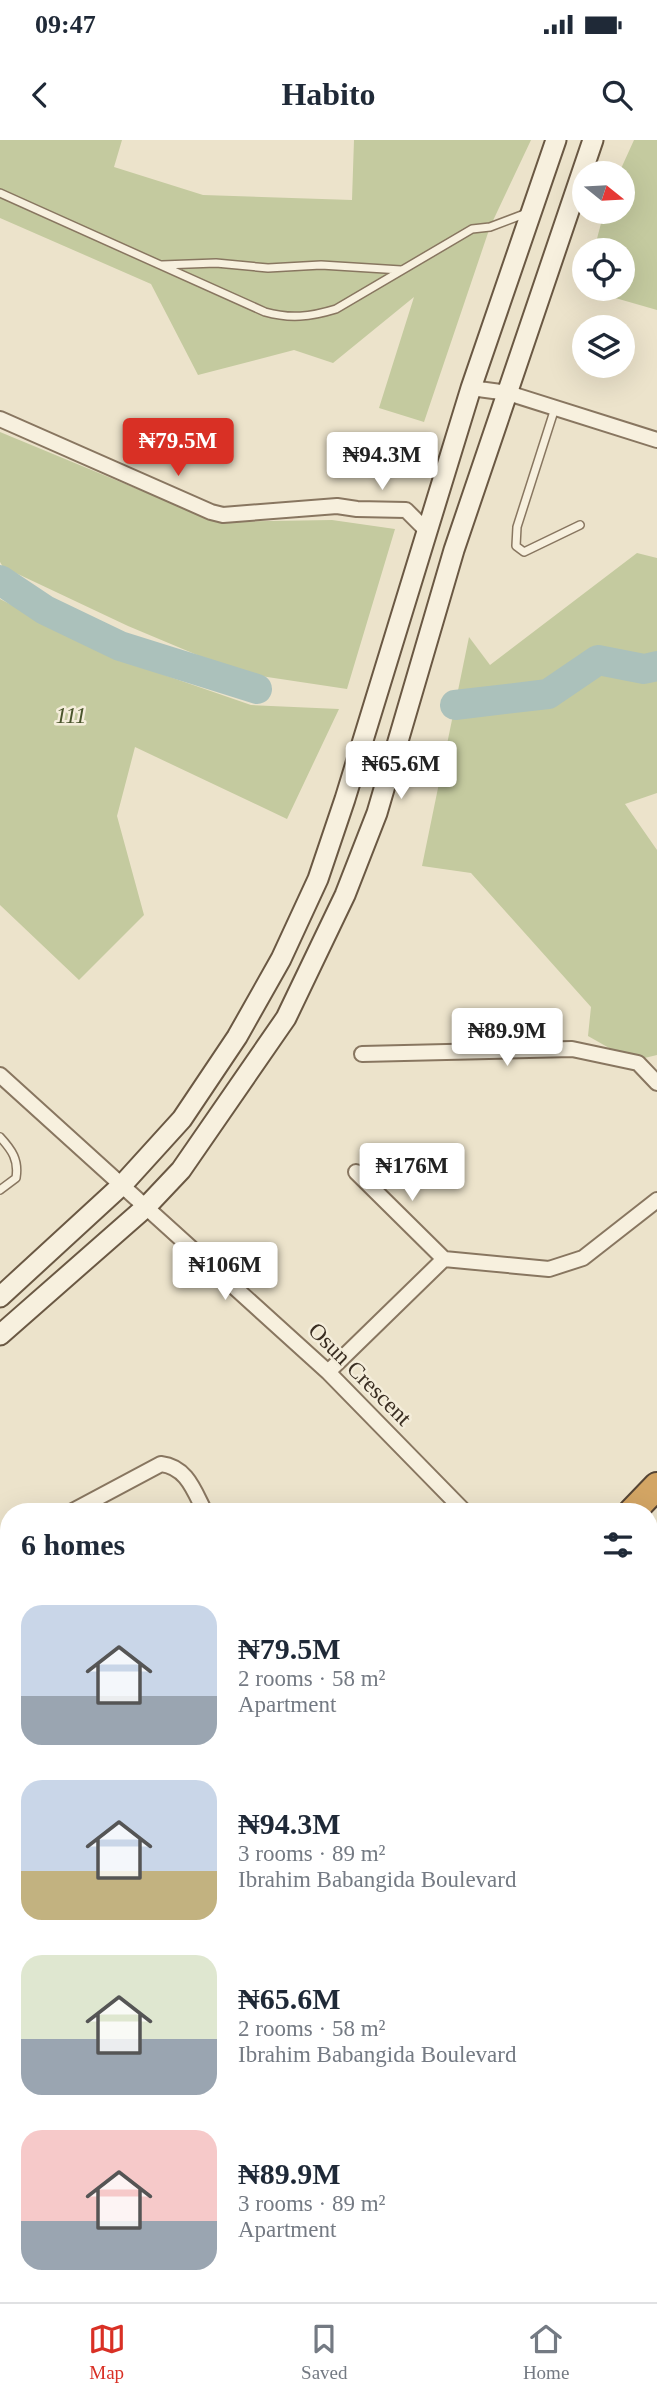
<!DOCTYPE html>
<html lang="en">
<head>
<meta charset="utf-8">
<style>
	body { margin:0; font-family:"Times New Roman",serif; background:#f2f2f3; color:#1f2937; height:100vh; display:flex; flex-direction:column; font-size:26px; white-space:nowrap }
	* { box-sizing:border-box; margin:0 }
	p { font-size:23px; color:#747a83 }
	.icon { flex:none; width:38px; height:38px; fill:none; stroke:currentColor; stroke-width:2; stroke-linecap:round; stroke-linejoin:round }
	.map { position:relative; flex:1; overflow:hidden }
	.sheet { position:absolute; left:0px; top:1363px; width:658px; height:800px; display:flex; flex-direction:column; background:#fff; border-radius:28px 28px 0 0; box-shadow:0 7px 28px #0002 }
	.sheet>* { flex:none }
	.needle { width:46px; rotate:108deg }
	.tools { position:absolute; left:572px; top:21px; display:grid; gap:14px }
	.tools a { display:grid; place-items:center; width:63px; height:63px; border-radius:50%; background:#fff; box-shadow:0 7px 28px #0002; font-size:35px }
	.price { position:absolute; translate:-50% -60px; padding:0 16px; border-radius:7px; background:#fff; color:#222; font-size:23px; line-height:46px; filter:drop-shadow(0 2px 4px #0008) }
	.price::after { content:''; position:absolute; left:50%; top:42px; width:21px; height:16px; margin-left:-10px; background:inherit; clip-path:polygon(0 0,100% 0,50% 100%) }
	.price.selected { background:#d93025; color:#fff }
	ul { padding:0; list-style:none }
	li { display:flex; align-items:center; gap:21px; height:175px; padding:0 21px }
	li span { display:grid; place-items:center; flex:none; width:196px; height:140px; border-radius:21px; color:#555 }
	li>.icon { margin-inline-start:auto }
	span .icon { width:84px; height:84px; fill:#fffc; stroke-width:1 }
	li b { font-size:30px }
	h2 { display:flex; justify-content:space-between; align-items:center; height:84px; padding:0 21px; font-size:30px }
	.status { display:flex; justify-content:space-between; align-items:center; height:49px; padding:0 35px; background:#fff; direction:ltr }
	.status svg { height:19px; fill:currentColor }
	header { display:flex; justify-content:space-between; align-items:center; height:91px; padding:0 21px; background:#fff; font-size:32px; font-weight:700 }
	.menu { display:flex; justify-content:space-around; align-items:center; height:98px; border-top:2px solid #e0e1e3; background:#fff; font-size:19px; color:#747a83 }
	.menu a { display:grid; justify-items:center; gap:4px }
	.menu .selected { color:#d93025 }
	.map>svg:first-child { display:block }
</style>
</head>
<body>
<div class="status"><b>09:47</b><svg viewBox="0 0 49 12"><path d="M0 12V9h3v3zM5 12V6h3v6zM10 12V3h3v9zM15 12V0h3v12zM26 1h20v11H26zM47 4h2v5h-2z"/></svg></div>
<header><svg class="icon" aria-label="back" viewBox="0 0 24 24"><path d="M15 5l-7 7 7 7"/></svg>Habito<svg class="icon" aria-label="search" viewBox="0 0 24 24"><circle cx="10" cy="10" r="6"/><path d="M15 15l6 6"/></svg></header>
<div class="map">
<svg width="657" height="2162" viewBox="0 0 657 2162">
	<rect width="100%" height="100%" fill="#ece3cb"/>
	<!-- green -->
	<path fill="#c4ca9f" d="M 0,0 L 122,0 L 114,27 L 203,55 L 352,60 L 354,0 L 531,0 L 490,87 L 424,282 L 379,268 L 414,157 L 333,223 L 294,210 L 198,235 L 151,144 L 0,78 Z
		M 634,0 L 657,0 L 657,170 L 584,149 L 623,149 L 623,110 L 594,110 L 604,72 L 623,72 L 623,33 L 619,33 Z
		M 0,292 L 217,382 L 332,380 L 395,389 L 347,549 L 240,533 L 128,486 L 3,427 L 0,422 Z
		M 637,413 L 657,418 L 657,653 L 625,664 L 657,710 L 657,915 L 632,921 L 588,896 L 591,867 L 471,733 L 422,726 L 469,497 L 490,525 Z
		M 0,459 L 118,519 L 251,565 L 339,569 L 287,679 L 135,607 L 117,676 L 144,775 L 79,840 L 0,765 Z"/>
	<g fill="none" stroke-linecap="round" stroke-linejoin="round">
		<!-- river -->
		<path stroke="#abc1bb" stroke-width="30" d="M 0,440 L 45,470 L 120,506 L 257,549
			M 455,565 L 548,554 L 598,520 L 644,529 L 657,526"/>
		<!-- lane casing -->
		<g stroke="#887660" stroke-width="10">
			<path id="lane" d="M 0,53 L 265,172 C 290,179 310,177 336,169 L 472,89 L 490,87 L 527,73
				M 162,125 L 216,123 L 268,128 L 321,125 L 401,130
				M 555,268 L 517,387 L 516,406 L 524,412 L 580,385
				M 0,997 C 12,1010 19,1020 16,1038 L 0,1050
				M 649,1838 L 657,1830
				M 649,1959 L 657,1966
				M 204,2154 L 212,2162
				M 335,2162 L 343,2154"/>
		</g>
		<!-- street casing -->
		<g stroke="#887660" stroke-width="18">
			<path id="street" d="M 471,248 L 508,253 L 657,300
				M 0,279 L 211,372 L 223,375 L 337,366 L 357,369 L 406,370 L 426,390
				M 362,914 L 572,909 L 638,923 L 657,943
				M 0,935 L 328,1232 L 465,1372
				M 356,1032 L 444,1119
				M 328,1232 L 444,1119 L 549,1129 L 583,1118 L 657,1060
				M 71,1372 L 161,1324 C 187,1327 194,1351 205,1372
				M 0,1415 L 9,1430
				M 0,1700 L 9,1690"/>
		</g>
		<!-- secondary casing -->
		<g stroke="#6a5843" stroke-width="23">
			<path id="secondary" d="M 0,1157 L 123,1044 L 182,979 L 237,897 L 281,819 L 318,739 L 345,659 L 471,248 L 556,0
				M 0,1195 L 147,1066 L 181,1030 L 286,878 L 345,755 L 377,673 L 454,410 L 593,0"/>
		</g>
		<!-- highway casing -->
		<g stroke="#564534" stroke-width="30">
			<path id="highway" d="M 632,1372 L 657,1346
				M 649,1429 L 657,1421
				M 649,1512 L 657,1504
				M 649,1587 L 657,1579
				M 0,2020 L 9,2011
				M 0,2062 L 9,2049
				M 0,2091 L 9,2082
				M 23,2162 L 30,2154
				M 101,2162 L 109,2154"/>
		</g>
		<!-- lane -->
		<use href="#lane" stroke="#f7f0de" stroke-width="7"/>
		<!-- street -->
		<use href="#street" stroke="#f7f0de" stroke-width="14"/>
		<!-- secondary -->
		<use href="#secondary" stroke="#f7f0de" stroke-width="19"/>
		<!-- highway -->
		<use href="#highway" stroke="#d3a564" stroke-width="26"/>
	</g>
	<g text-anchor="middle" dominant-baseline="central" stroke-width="5" stroke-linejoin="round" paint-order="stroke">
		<!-- park labels -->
		<g font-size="23" font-style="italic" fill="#49542b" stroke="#f4edda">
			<text x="71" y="575">111</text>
		</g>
		<!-- street labels -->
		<g font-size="23" fill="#3a2e22" stroke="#f4edda">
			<text transform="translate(360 1234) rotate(45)">Osun Crescent</text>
		</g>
	</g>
</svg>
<div class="tools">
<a><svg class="needle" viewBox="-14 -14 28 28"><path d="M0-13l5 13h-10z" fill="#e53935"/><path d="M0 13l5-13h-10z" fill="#747a83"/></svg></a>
<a><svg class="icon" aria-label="locate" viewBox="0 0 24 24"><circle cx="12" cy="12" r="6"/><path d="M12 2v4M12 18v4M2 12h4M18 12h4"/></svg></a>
<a><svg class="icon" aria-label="layers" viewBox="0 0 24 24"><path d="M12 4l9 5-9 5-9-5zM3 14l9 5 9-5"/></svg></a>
</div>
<b class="price selected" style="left:178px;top:338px">₦79.5M</b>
<b class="price" style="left:382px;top:352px">₦94.3M</b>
<b class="price" style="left:401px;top:661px">₦65.6M</b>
<b class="price" style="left:507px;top:928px">₦89.9M</b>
<b class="price" style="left:412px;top:1063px">₦176M</b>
<b class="price" style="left:225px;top:1162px">₦106M</b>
<section class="sheet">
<h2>6 homes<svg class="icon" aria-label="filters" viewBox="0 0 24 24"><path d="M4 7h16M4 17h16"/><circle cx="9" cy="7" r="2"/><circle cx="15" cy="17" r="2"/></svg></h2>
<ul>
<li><span style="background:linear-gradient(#c9d6e8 65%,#9aa5b1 0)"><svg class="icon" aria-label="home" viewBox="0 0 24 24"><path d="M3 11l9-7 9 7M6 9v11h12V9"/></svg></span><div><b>₦79.5M</b><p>2 rooms · 58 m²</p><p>Apartment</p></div></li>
<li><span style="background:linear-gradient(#c9d6e8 65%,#c2b280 0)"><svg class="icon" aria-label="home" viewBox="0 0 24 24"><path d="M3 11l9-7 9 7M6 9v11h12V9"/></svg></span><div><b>₦94.3M</b><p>3 rooms · 89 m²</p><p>Ibrahim Babangida Boulevard</p></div></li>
<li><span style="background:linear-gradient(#dfe7d0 60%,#9aa5b1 0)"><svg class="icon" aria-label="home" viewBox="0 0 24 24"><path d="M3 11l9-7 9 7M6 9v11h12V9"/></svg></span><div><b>₦65.6M</b><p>2 rooms · 58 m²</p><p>Ibrahim Babangida Boulevard</p></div></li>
<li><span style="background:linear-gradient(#f6c9c9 65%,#9aa5b1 0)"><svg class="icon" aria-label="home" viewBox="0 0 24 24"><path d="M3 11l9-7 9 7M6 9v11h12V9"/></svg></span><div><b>₦89.9M</b><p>3 rooms · 89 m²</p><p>Apartment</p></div></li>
</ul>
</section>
</div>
<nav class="menu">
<a class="selected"><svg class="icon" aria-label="map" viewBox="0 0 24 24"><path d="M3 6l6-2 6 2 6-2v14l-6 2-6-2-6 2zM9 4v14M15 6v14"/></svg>Map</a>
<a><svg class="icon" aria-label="saved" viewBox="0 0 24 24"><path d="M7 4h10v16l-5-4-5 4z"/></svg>Saved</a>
<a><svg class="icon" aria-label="home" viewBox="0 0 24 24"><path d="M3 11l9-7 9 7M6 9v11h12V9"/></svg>Home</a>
</nav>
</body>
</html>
